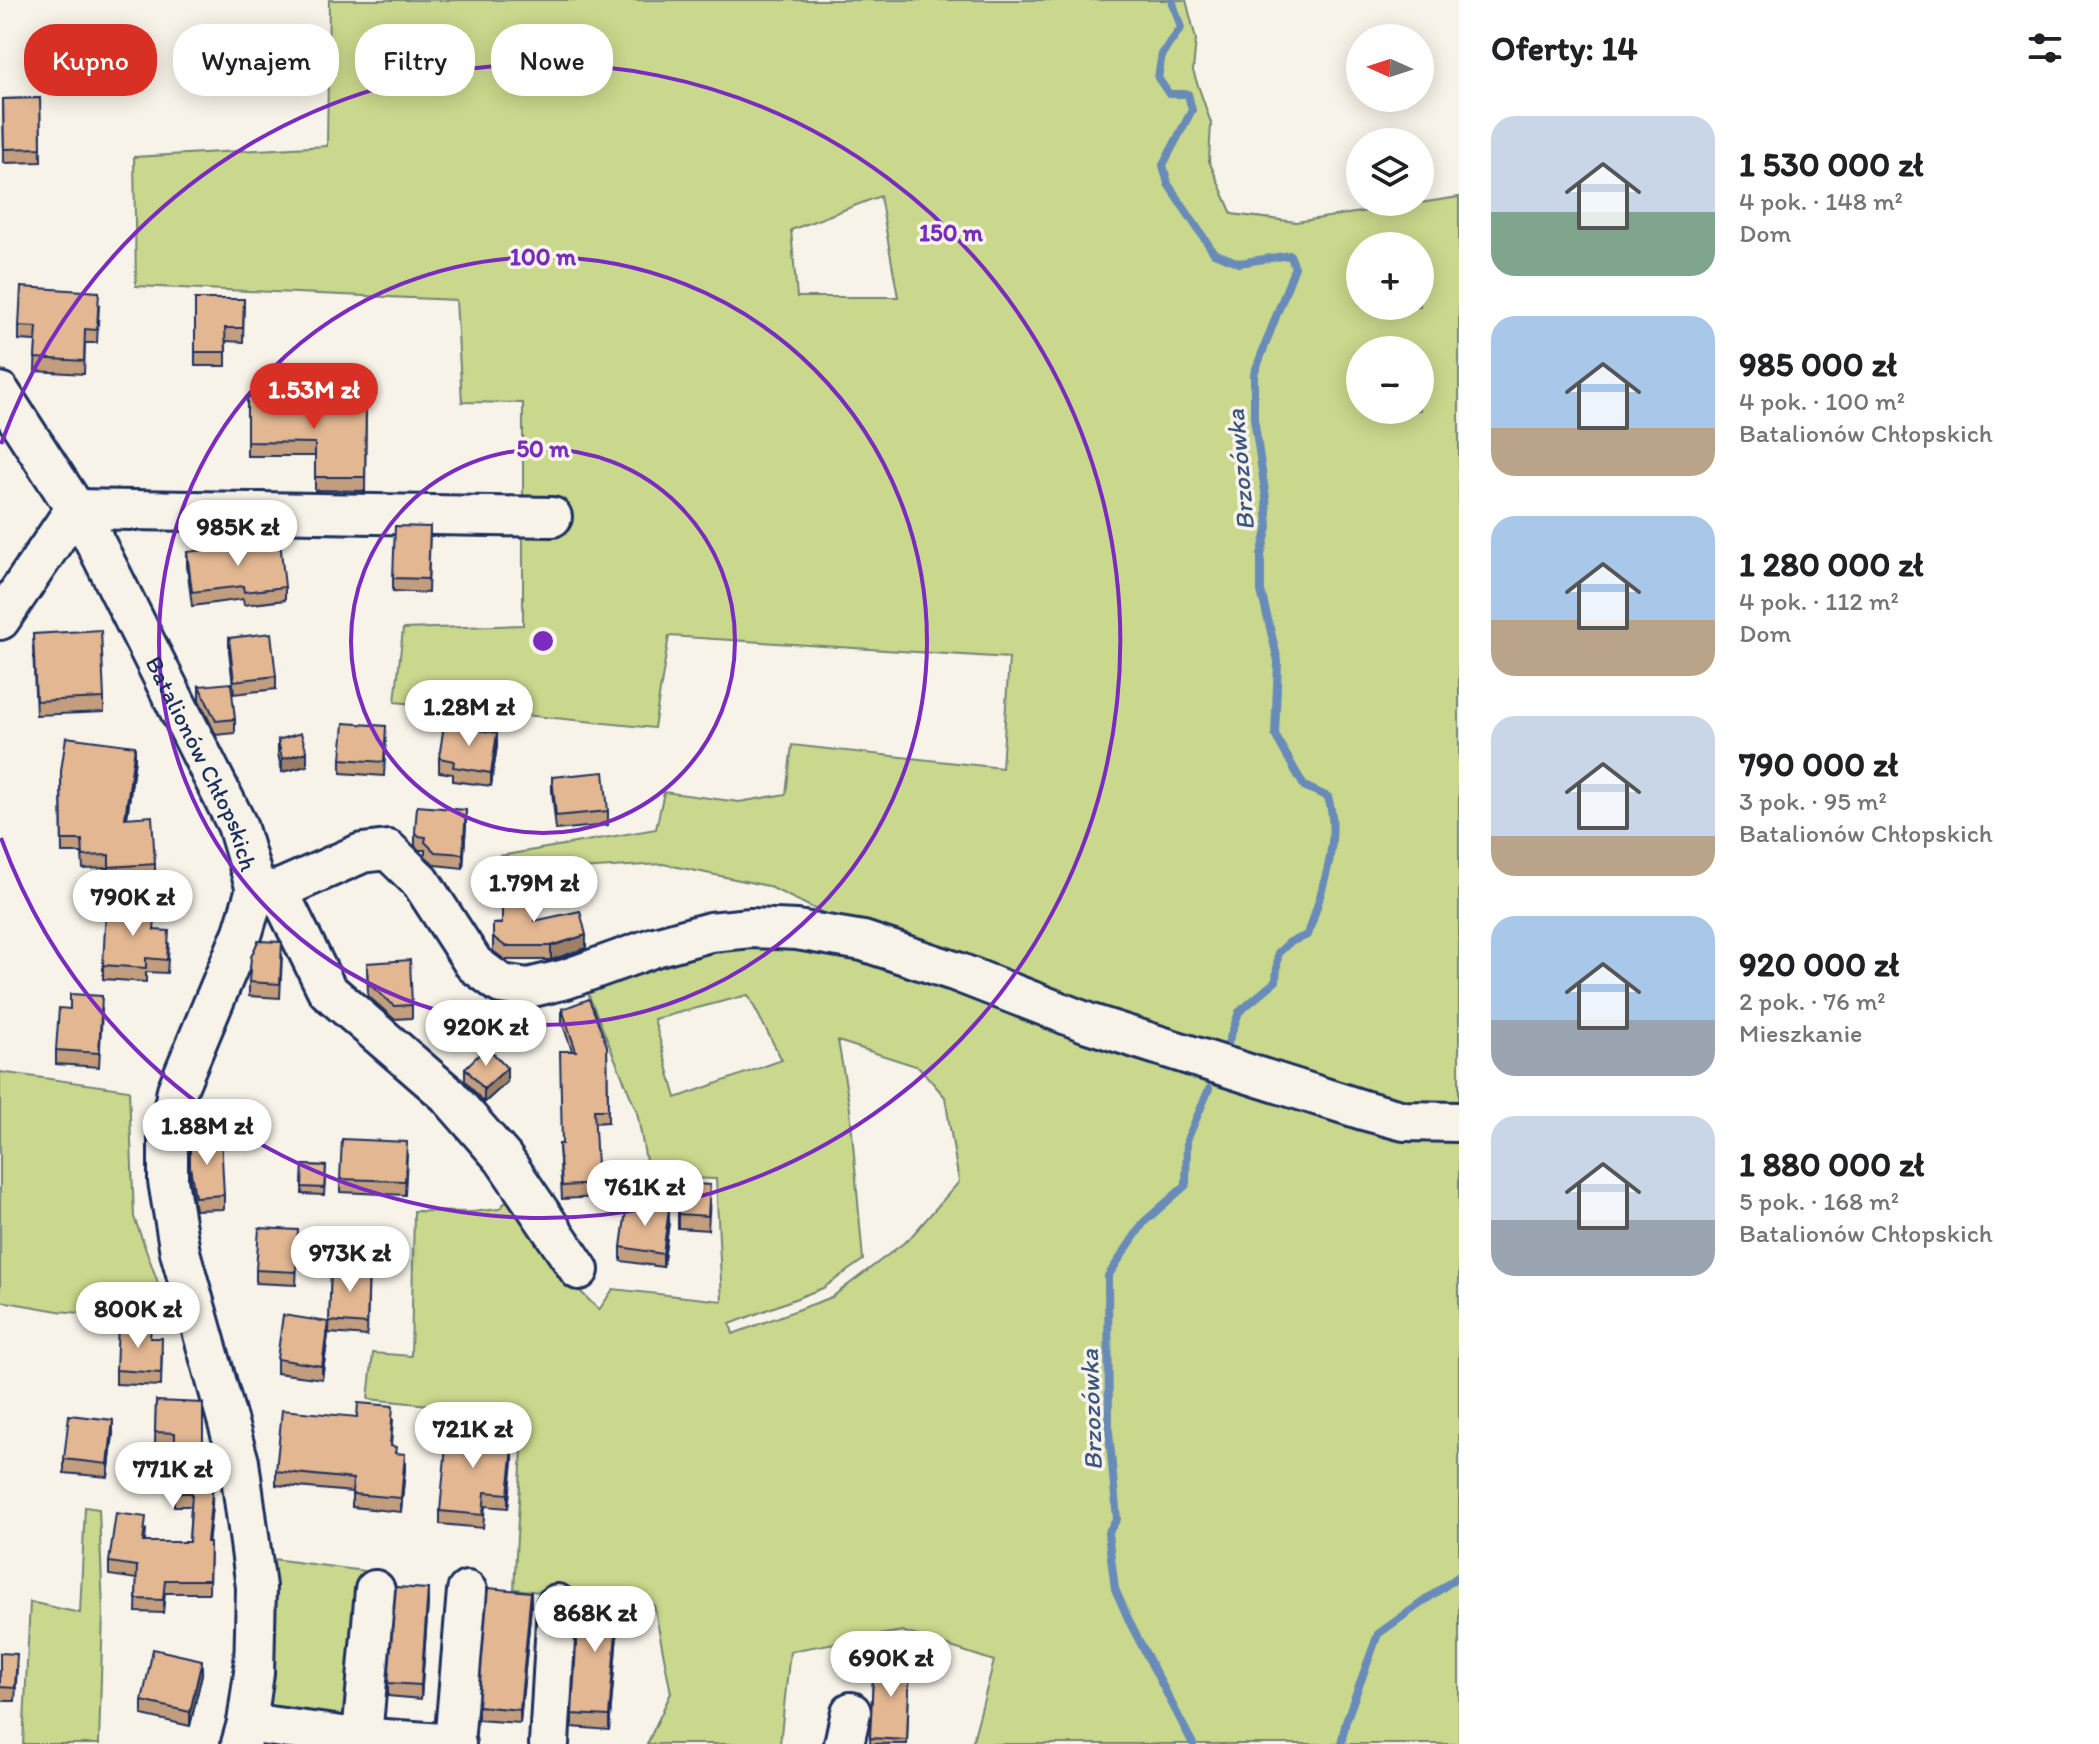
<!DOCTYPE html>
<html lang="pl">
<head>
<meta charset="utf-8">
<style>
	body { margin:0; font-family:Itim,sans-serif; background:#f6f6f6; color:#202124; height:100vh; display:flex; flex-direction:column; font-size:30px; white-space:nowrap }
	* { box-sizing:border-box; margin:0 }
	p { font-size:26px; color:#757577 }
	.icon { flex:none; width:44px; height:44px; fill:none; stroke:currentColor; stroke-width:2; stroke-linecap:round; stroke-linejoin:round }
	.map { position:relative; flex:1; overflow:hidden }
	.panel { display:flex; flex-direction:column; background:#fff; width:640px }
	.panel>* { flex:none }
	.guide { position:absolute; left:24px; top:24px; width:760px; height:72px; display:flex; gap:16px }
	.needle { width:52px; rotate:273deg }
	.controls { position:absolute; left:1346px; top:24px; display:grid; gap:16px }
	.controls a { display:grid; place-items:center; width:88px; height:88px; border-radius:50%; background:#fff; box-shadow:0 4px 20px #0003; font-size:40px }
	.price { position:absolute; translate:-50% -68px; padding:0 18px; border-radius:28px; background:#fff; color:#222; font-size:26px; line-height:52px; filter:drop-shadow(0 2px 4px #0008) }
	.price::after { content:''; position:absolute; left:50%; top:48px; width:24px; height:18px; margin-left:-12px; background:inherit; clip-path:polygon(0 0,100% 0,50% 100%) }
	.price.current { background:#d93025; color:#fff }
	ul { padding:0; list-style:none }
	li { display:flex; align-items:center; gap:24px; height:200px; padding:0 32px }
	li span { display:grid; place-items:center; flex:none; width:224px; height:160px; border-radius:24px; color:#555 }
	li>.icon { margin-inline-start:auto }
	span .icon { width:96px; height:96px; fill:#fffc; stroke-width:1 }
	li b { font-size:34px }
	h2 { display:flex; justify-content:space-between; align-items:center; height:96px; padding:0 32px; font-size:34px }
	.pill { padding:0 28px; border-radius:32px; background:#fff; box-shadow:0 4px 20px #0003; font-size:28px; line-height:72px }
	.pill.current { background:#d93025; color:#fff }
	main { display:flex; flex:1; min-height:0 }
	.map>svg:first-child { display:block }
</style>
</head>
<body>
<main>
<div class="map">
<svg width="1459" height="1744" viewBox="0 0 1459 1744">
	<rect width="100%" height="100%" fill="#f7f3e8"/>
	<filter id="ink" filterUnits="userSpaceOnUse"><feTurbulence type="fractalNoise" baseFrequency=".0125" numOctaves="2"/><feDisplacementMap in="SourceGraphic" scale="16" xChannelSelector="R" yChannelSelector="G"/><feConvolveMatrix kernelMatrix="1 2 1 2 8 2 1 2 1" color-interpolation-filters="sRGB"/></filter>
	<g filter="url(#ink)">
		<!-- green -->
		<path fill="#c9d88c" stroke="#728475" stroke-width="2" fill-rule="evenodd" d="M 329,0 L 1186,0 L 1196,39 L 1193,71 L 1211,123 L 1209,161 L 1232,214 L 1296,222 L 1459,197 L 1459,1744 L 972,1744 L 994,1661 L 902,1631 L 790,1651 L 780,1744 L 647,1744 L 671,1693 L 654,1605 L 514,1589 L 524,1414 L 368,1399 L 373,1353 L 411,1356 L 414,1211 L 472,1212 L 499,1209 L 512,1195 L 563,1274 L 599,1310 L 613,1289 L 722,1301 L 716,1179 L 649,1177 L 637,1112 L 584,984 L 660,955 L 846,924 L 768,886 L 663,864 L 495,874 L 500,856 L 656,829 L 664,792 L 739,802 L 786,794 L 792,745 L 1002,768 L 1009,658 L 669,636 L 654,728 L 395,702 L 403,629 L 523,625 L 523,403 L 462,402 L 456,300 L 136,286 L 134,157 L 327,146 ZM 880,196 L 898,297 L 797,297 L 791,230 ZM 1360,246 L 1420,246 L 1420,306 L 1360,306 ZM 1360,350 L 1420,350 L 1420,410 L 1360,410 ZM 748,995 L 782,1060 L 676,1098 L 654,1019 ZM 838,1041 L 919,1067 L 945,1097 L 959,1182 L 909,1239 L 832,1297 L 733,1334 L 730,1324 L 823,1288 L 863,1260 L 850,1109 Z
			M 0,1072 L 129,1090 L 134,1217 L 172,1321 L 58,1311 L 0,1301 Z
			M 85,1507 L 99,1509 L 103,1612 L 99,1744 L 23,1744 L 30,1602 L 80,1613 Z
			M 273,1559 L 365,1571 L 351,1720 L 286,1716 L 266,1703 Z"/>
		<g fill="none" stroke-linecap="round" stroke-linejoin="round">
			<!-- stream -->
			<path stroke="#688bb9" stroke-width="8" d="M 1172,0 L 1181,28 L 1162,54 L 1158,78 L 1169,94 L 1188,94 L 1192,110 L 1163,165 L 1168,184 L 1214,253 L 1239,263 L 1290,255 L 1295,267 L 1254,374 L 1254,418 L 1266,498 L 1268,527 L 1261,555 L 1261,591 L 1278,661 L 1275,735 L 1304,786 L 1328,797 C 1342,841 1321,892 1308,935 L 1290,942 L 1278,953 L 1276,981 L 1239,1012 L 1226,1049 L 1221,1054
				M 1193,1744 L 1131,1625 L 1115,1589 L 1108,1533 L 1117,1519 L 1109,1432 L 1108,1276 L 1144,1222 L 1186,1185 L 1187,1140 L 1209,1089
				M 1341,1744 L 1346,1721 L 1378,1634 L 1459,1576"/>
			<!-- minor casing -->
			<g stroke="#1b2f5e" stroke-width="44">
				<g id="minor">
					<path id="s1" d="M 0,392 L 88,528 L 237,825 L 256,889 L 243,932 L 177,1090 L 168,1139 L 168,1181 L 180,1252 L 239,1462 L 256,1587 L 254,1673 L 247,1723 L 241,1744"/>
					<path d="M 0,620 L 75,509 L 552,517"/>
					<path d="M 256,889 L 278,890 L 362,853 L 388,850 L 421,882 L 474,964 L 501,984 L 528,988 L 566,979 L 655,947 L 710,932 L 751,928 L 797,930 L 863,941 L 957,972 L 1088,1023 L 1363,1110 L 1404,1121 L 1459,1122"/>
					<path d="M 278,890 L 327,990 L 447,1094 L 503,1158 L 579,1270"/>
					<path d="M 247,1723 L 342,1736 L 456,1744"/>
					<path d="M 362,1737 L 375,1590"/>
					<path d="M 454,1744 L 467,1591"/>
					<path d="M 549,1744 L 557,1604"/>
					<path d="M 844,1744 L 851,1712"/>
				</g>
			</g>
			<!-- minor -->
			<use href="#minor" stroke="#f7f3e8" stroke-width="38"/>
		</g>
		<!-- wall -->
		<path fill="#c29d7e" stroke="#1b2f5e" stroke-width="2" d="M 40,98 L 41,162 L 4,163 L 3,99 Z
			M 195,299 L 244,299 L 243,342 L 226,341 L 226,366 L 195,366 Z
			M 99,305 L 97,343 L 85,343 L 84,374 L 35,371 L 36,341 L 19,340 L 19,326 Z
			M 247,397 L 285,402 L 366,402 L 365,491 L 315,490 L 315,456 L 247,456 Z
			M 430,527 L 428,593 L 393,591 L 393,578 Z
			M 187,552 L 285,587 L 285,600 L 244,605 L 243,599 L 192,606 L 187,566 Z
			M 229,638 L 276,676 L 276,689 L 234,694 L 229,651 Z
			M 33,647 L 104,698 L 104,712 L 36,715 Z
			M 199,686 L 235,719 L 235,733 L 216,735 L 199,700 Z
			M 386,739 L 384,776 L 341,773 L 341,759 Z
			M 278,740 L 307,766 L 282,772 L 278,754 Z
			M 497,746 L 491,786 L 453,781 L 453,774 L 439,772 L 439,758 Z
			M 135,759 L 127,818 L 155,864 L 155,878 L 109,880 L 109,868 L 83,869 L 82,853 L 62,853 L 61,771 Z
			M 552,777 L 608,811 L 608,825 L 556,830 L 552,791 Z
			M 466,824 L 463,868 L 435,865 L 425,856 L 425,850 L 419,850 L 415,846 L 415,832 Z
			M 534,921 L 586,948 L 551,960 L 505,960 L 493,951 L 493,924 Z
			M 155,930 L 169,944 L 167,973 L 146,972 L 146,982 L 103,979 L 103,965 Z
			M 282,956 L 280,998 L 249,996 L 249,982 Z
			M 367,963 L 412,1005 L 412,1018 L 394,1019 L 368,996 Z
			M 562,1009 L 607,1046 L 608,1122 L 594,1123 L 598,1197 L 562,1199 L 559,1144 L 562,1144 L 572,1051 L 562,1022 Z
			M 102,1010 L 99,1067 L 56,1064 L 56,1050 Z
			M 465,1068 L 507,1082 L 484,1103 L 465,1081 Z
			M 190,1139 L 224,1195 L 224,1209 L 195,1210 L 190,1179 Z
			M 407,1155 L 405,1195 L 340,1192 L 340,1179 Z
			M 303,1165 L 326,1166 L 324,1195 L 302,1194 Z
			M 710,1199 L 708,1230 L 678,1228 L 678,1214 Z
			M 669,1222 L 663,1267 L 621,1261 L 621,1247 Z
			M 298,1244 L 296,1285 L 256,1283 L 256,1270 Z
			M 369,1262 L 367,1336 L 329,1333 L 331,1271 L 349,1271 Z
			M 328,1335 L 322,1379 L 277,1373 L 277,1359 Z
			M 151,1338 L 162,1352 L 161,1386 L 116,1384 L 116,1370 Z
			M 156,1401 L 203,1456 L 212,1506 L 208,1542 L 210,1542 L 209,1593 L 165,1593 L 163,1613 L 136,1612 L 137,1579 L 109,1575 L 109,1562 L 146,1530 L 145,1542 L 189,1542 L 191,1506 L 174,1506 L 175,1445 L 155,1445 Z
			M 357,1417 L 393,1420 L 391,1446 L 405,1468 L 401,1512 L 352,1507 L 352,1492 L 276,1485 L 276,1471 Z
			M 113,1434 L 108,1477 L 64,1473 L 64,1459 Z
			M 486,1445 L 513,1461 L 508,1508 L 485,1506 L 483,1528 L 440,1524 L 440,1511 Z
			M 428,1603 L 421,1699 L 388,1696 L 388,1683 Z
			M 531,1606 L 520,1723 L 478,1720 L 478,1706 Z
			M 619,1610 L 609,1730 L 572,1727 L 572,1714 Z
			M 0,1653 L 17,1668 L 15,1701 L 0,1701 Z
			M 910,1659 L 907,1744 L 870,1744 L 873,1678 L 875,1678 Z
			M 202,1674 L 190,1726 L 142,1715 L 142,1701 Z"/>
		<!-- shaded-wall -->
		<path fill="#9e8066" stroke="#1b2f5e" stroke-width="2" d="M 497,733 L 497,746 L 491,786 L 491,773 Z
			M 135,746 L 135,759 L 125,831 L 125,818 Z
			M 307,752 L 307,766 L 282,772 L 282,759 Z
			M 466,810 L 466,824 L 463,868 L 463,854 Z
			M 586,935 L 586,948 L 551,960 L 551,946 Z
			M 507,1068 L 507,1082 L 484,1103 L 484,1089 Z
			M 669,1209 L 669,1222 L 663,1267 L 663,1254 Z
			M 328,1322 L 328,1335 L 322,1379 L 322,1366 Z
			M 113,1420 L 113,1434 L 108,1477 L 108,1464 Z
			M 513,1447 L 513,1461 L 508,1508 L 508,1494 Z
			M 405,1454 L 405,1468 L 401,1512 L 401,1498 Z
			M 213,1457 L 212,1506 L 207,1555 L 207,1542 Z
			M 428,1589 L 428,1603 L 421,1699 L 421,1685 Z
			M 531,1592 L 531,1606 L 520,1723 L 520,1710 Z
			M 619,1596 L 619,1610 L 609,1730 L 609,1716 Z
			M 202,1660 L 202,1674 L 190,1726 L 190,1712 Z"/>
		<!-- building -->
		<path fill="#e2b792" stroke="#1b2f5e" stroke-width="2" d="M 40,98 L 41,148 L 4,149 L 3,99 Z
			M 21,287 L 99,292 L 97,330 L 85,329 L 84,361 L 35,358 L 37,327 L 19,326 Z
			M 195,299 L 244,299 L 243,328 L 225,328 L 226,352 L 195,352 Z
			M 247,397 L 285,397 L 285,402 L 366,402 L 365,477 L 315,477 L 315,443 L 247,442 Z
			M 395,526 L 430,527 L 428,579 L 393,578 Z
			M 280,541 L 285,587 L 244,592 L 243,586 L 192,592 L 187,552 Z
			M 101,630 L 104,698 L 36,701 L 33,634 Z
			M 271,633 L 276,676 L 234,681 L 229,638 Z
			M 231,683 L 235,719 L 216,721 L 199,686 Z
			M 344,723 L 386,726 L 384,762 L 341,759 Z
			M 444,725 L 497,733 L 491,773 L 453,767 L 454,761 L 439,758 Z
			M 301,733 L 307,752 L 282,759 L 278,740 Z
			M 66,737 L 135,746 L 125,818 L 152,816 L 155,864 L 109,867 L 109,855 L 83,856 L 82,840 L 62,840 L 61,771 Z
			M 604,772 L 608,811 L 556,816 L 552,777 Z
			M 417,806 L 466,810 L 463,854 L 435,852 L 425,842 L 426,837 L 419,836 L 415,832 Z
			M 502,891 L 534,891 L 534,921 L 580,911 L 586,935 L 551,946 L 505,946 L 493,937 L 493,924 L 502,924 Z
			M 106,908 L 156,911 L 154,930 L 169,931 L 167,960 L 146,958 L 146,968 L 103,965 Z
			M 258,941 L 282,942 L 280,984 L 249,982 L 251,957 Z
			M 410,960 L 412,1005 L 394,1006 L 368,983 L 367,963 Z
			M 70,994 L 102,996 L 99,1053 L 56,1050 L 59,1008 L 70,1009 Z
			M 589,999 L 607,1046 L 608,1110 L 594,1110 L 598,1184 L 562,1186 L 559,1144 L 562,1144 L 560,1051 L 576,1051 L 562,1009 Z
			M 487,1047 L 507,1068 L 484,1089 L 465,1068 Z
			M 221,1137 L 224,1195 L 195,1197 L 190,1166 L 190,1139 Z
			M 342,1139 L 407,1142 L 405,1181 L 340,1179 Z
			M 303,1165 L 326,1166 L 324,1188 L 302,1187 Z
			M 680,1183 L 710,1185 L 708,1216 L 678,1214 Z
			M 627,1203 L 669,1209 L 663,1254 L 621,1247 Z
			M 259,1228 L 298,1230 L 296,1272 L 256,1270 Z
			M 349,1261 L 369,1262 L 367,1324 L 329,1321 L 331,1271 L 349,1271 Z
			M 283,1315 L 328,1322 L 322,1366 L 277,1359 Z
			M 118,1324 L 151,1326 L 150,1338 L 162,1338 L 161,1373 L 116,1370 Z
			M 156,1401 L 203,1403 L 203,1456 L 213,1457 L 212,1493 L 207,1542 L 210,1542 L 209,1580 L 165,1580 L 163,1600 L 136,1599 L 137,1566 L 109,1562 L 116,1513 L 146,1517 L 143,1542 L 189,1542 L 192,1493 L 174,1493 L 175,1433 L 155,1432 Z
			M 358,1403 L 393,1406 L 390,1446 L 396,1447 L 395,1453 L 405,1454 L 401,1498 L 352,1494 L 353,1479 L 276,1471 L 282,1410 L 357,1417 Z
			M 69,1415 L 113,1420 L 108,1464 L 64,1459 Z
			M 448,1424 L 486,1428 L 484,1445 L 513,1447 L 508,1494 L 485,1492 L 483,1515 L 440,1511 Z
			M 396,1587 L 428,1589 L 421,1685 L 388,1683 Z
			M 488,1588 L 531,1592 L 520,1710 L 478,1706 Z
			M 579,1593 L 619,1596 L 609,1716 L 572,1714 Z
			M 153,1649 L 202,1660 L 190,1712 L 142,1701 Z
			M 0,1653 L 17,1654 L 15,1688 L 0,1687 Z
			M 877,1657 L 910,1659 L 907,1740 L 870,1738 L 873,1678 L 875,1678 Z"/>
	</g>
	<!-- distance rings -->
	<g fill="none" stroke="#7b2cbf" stroke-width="4">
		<circle cx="543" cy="641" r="192"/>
		<circle cx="543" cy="641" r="384"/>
		<path d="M1 444A577 577 0 1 1 1 838"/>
	</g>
	<g text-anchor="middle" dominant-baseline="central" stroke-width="7" stroke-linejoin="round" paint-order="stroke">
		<!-- street labels -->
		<g font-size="24" fill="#1b2f5e" stroke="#f7f3e8">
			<text stroke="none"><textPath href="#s1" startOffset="424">Batalionów Chłopskich</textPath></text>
		</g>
		<!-- water labels -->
		<g font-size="26" font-style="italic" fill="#3b5584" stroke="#f7f3e8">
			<text transform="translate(1240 470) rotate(-95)">Brzozówka</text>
			<text transform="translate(1091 1410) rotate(-92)">Brzozówka</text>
		</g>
	</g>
	<circle cx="543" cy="641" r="12" fill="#7b2cbf" stroke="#f7f3e8" stroke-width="4"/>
	<g font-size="24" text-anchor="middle" font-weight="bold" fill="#7b2cbf" stroke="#f7f3e8" stroke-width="7" stroke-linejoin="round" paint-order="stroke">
		<text x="951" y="241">150 m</text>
		<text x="543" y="265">100 m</text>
		<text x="543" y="457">50 m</text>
	</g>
</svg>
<div class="controls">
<a><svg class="needle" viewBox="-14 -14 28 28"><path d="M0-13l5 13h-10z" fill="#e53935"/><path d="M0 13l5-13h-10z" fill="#757577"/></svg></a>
<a><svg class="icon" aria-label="layers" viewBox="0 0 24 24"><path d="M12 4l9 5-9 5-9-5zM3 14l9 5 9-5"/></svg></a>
<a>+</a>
<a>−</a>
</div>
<b class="price current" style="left:314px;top:431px">1.53M zł</b>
<b class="price" style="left:238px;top:568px">985K zł</b>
<b class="price" style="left:469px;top:748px">1.28M zł</b>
<b class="price" style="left:534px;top:924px">1.79M zł</b>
<b class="price" style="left:133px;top:938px">790K zł</b>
<b class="price" style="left:486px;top:1068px">920K zł</b>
<b class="price" style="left:207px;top:1167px">1.88M zł</b>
<b class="price" style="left:645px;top:1228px">761K zł</b>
<b class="price" style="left:350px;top:1294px">973K zł</b>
<b class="price" style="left:138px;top:1350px">800K zł</b>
<b class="price" style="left:473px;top:1470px">721K zł</b>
<b class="price" style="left:173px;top:1510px">771K zł</b>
<b class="price" style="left:595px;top:1654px">868K zł</b>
<b class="price" style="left:891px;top:1699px">690K zł</b>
<div class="guide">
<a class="pill current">Kupno</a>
<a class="pill">Wynajem</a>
<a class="pill">Filtry</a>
<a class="pill">Nowe</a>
</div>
</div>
<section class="panel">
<h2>Oferty: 14<svg class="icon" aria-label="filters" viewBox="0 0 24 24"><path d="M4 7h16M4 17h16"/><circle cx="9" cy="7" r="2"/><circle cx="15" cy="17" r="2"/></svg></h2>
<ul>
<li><span style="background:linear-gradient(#c9d6e8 60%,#7fa58c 0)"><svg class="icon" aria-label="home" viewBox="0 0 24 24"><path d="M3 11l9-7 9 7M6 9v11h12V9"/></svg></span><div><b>1 530 000 zł</b><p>4 pok. · 148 m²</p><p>Dom</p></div></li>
<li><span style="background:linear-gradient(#a9c7e8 70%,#b9a48a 0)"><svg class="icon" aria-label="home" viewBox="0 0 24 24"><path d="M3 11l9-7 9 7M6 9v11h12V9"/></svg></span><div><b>985 000 zł</b><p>4 pok. · 100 m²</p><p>Batalionów Chłopskich</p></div></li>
<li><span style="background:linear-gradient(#a9c7e8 65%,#b9a48a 0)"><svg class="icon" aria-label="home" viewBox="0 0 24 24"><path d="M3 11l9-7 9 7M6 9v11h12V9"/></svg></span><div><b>1 280 000 zł</b><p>4 pok. · 112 m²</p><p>Dom</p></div></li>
<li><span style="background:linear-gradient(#c9d6e8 75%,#b9a48a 0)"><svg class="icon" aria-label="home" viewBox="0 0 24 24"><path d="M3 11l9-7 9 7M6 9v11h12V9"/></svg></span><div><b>790 000 zł</b><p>3 pok. · 95 m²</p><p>Batalionów Chłopskich</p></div></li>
<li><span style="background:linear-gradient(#a9c7e8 65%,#9aa5b1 0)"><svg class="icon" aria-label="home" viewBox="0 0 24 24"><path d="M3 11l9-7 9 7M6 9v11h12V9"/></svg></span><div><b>920 000 zł</b><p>2 pok. · 76 m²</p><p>Mieszkanie</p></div></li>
<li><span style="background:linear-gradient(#c9d6e8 65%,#9aa5b1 0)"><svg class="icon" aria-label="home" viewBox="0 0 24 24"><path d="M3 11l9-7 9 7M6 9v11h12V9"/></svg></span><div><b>1 880 000 zł</b><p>5 pok. · 168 m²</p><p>Batalionów Chłopskich</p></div></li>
</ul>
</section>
</main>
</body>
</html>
